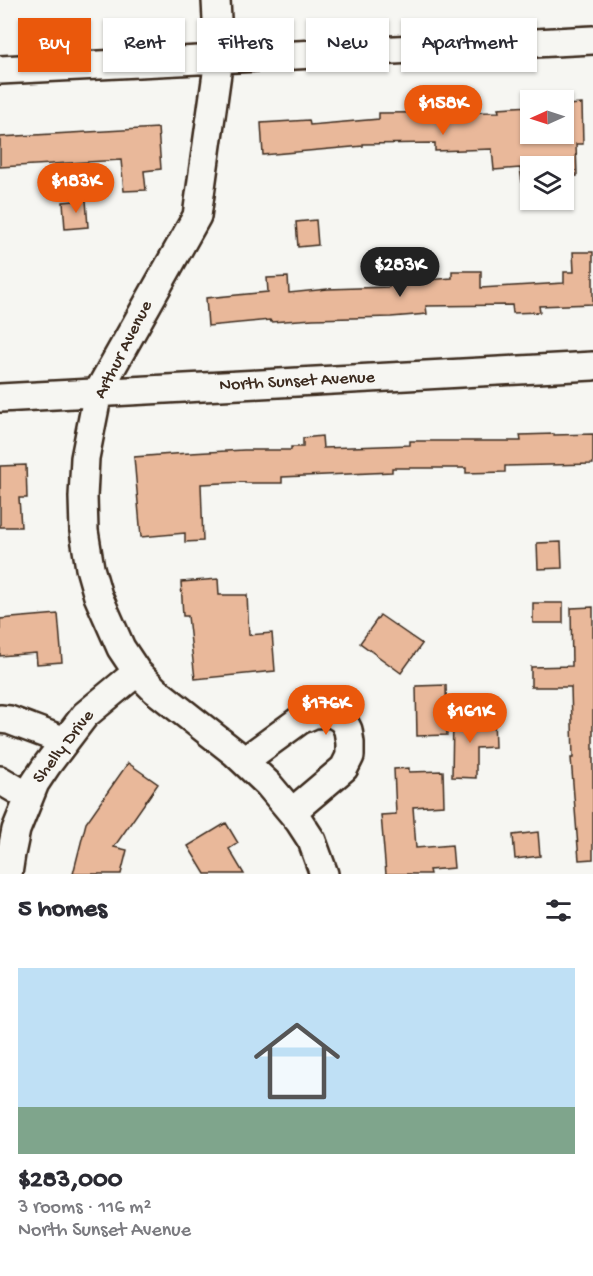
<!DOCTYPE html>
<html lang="en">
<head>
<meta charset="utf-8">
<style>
	body { margin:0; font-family:"Gochi Hand",sans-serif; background:#f2f2f3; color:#2b2b33; height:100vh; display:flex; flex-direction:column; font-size:22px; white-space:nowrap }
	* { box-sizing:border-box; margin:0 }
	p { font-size:20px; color:#7c7c81 }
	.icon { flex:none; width:33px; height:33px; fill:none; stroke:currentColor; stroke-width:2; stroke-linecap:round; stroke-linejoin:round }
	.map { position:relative; height:874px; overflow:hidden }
	.details { display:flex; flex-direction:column; background:#fff; flex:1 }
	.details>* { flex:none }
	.hud { position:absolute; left:18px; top:18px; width:558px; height:54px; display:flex; gap:12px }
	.needle { width:39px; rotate:267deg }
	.buttons { position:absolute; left:520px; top:90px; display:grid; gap:12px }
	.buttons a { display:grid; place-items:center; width:54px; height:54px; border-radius:0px; background:#fff; box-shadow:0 2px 4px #0004; font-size:30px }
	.price { position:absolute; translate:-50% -51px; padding:0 14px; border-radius:21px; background:#ea580c; color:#fff; font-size:20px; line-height:39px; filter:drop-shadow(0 2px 3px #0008) }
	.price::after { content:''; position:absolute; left:50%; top:36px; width:18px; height:14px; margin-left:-9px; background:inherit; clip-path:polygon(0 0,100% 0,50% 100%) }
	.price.on { background:#222; color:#fff }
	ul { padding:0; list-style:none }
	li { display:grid; align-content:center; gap:12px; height:318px; padding:0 18px }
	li+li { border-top:2px solid #e1e1e2 }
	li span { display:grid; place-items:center; height:186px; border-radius:0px; color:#555 }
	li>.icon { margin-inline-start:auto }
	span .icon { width:108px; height:108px; fill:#fffc; stroke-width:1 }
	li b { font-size:26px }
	h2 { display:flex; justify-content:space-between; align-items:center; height:72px; padding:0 18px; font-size:26px }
	.tag { padding:0 21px; border-radius:0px; background:#fff; box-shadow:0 2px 4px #0004; font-size:21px; line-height:54px }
	.tag.on { background:#ea580c; color:#fff }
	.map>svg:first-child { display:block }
</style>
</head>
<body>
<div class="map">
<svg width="593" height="874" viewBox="0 0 593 874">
	<rect width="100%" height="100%" fill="#f6f6f2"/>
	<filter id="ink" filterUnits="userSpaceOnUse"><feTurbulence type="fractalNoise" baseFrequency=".0167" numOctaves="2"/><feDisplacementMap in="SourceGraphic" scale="12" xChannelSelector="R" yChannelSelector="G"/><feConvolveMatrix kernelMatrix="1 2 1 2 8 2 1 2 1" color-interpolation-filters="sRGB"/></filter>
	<g filter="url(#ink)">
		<!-- building -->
		<path fill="#e9b89a" stroke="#3b2a1e" stroke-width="1.5" d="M 582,104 L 583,144 L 576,144 L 577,176 L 564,177 L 564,166 L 531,166 L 531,181 L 522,182 L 520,168 L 494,170 L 492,149 L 435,151 L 435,143 L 363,144 L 363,146 L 263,155 L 261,123 L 309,120 L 310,125 L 379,119 L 379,113 L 499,112 L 498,108 L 531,106 L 531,134 L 564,134 L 564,105 Z
			M 158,128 L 161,169 L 144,171 L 146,190 L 124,191 L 121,160 L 0,167 L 0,137 Z
			M 86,200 L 88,227 L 65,229 L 63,202 Z
			M 316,220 L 318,245 L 298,247 L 296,222 Z
			M 573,252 L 593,252 L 593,304 L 539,306 L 540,312 L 513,313 L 512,305 L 426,306 L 427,314 L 391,317 L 313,319 L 271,322 L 270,320 L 208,326 L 206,298 L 268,292 L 267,278 L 288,277 L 289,293 L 328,289 L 389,287 L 388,283 L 452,278 L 452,271 L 481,271 L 481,288 L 564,283 L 564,272 L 574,272 Z
			M 554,434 L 554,435 L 593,434 L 593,464 L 505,466 L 505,472 L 466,473 L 466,468 L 392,468 L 392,472 L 282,477 L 282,483 L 245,483 L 245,482 L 201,484 L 203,541 L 185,542 L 185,533 L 141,537 L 134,457 L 173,454 L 244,450 L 291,450 L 291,447 L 303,447 L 303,438 L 322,436 L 323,448 L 410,445 L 410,441 L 521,441 L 520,435 Z
			M 26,465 L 27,498 L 19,498 L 21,527 L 0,527 L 0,466 Z
			M 561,542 L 562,568 L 538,569 L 537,543 Z
			M 218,579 L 219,595 L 247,595 L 249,635 L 272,633 L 275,671 L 195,679 L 188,616 L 183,616 L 181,582 Z
			M 533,603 L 563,603 L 563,623 L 533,623 Z
			M 593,607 L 593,859 L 579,860 L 571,758 L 573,758 L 571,687 L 531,687 L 531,667 L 572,666 L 571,608 Z
			M 58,614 L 62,662 L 37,664 L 36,653 L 0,656 L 0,619 Z
			M 380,615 L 422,644 L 401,673 L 360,643 Z
			M 446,685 L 447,735 L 417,736 L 416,686 Z
			M 453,718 L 494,718 L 495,747 L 476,748 L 476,778 L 452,777 Z
			M 128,763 L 158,784 L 114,847 L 127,850 L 121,874 L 73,874 L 86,823 Z
			M 409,768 L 409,772 L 443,771 L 444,805 L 413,807 L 416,848 L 452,845 L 454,868 L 429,870 L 430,874 L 386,874 L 381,815 L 396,814 L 394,769 Z
			M 226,823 L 238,843 L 229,849 L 244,874 L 205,874 L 188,846 Z
			M 538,832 L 540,856 L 515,859 L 513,835 Z"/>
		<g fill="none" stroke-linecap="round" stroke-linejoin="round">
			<!-- minor casing -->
			<g stroke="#3b2a1e" stroke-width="32">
				<path id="minor" d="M 216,0 L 219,59 L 197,216 L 98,392 L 85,458 L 83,497 L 84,531 L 90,568 L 98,596 L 121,648 L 137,672 L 155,690 L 235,753 L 268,784 L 299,821 L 312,841 L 324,874
					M 0,70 L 593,40
					M 0,398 L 593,366
					M 0,719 L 9,720 L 65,741
					M 244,761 L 300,720 L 314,714 L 332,713 L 343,720 L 348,730 L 350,743 L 350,756 L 344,768 L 292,812
					M 0,780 L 29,797
					M 8,874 L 11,854 L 16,830 L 35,783 L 47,765 L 85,715 L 137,672"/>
			</g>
			<!-- minor -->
			<use href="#minor" stroke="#f6f6f2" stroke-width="27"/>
		</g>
	</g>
	<g text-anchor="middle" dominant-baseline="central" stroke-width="5" stroke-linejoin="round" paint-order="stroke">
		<!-- street labels -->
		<g font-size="18" fill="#3b2a1e" stroke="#f6f6f2">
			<text transform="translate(124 350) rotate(-63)">Arthur Avenue</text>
			<text transform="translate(297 382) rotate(-3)">North Sunset Avenue</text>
			<text transform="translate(64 747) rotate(-52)">Shelly Drive</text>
		</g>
	</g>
</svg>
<div class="buttons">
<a><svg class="needle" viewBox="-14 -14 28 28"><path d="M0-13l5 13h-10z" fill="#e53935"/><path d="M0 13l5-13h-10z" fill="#7c7c81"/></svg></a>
<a><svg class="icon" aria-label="layers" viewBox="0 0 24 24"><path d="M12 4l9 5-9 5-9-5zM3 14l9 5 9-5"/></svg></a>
</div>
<b class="price" style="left:443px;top:136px">$158K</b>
<b class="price" style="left:76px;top:214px">$183K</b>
<b class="price on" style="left:400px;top:298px">$283K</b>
<b class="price" style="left:326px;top:736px">$176K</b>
<b class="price" style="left:470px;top:744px">$161K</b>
<div class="hud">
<a class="tag on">Buy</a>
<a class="tag">Rent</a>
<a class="tag">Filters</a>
<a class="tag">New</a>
<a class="tag">Apartment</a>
</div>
</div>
<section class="details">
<h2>5 homes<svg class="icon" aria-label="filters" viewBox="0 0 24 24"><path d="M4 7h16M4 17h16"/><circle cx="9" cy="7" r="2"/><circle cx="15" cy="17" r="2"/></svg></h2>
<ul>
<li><span style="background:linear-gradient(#bfe0f5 75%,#7fa58c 0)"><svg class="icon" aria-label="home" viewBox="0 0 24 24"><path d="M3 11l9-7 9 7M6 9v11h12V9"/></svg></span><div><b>$283,000</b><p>3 rooms · 116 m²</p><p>North Sunset Avenue</p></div></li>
</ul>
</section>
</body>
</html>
